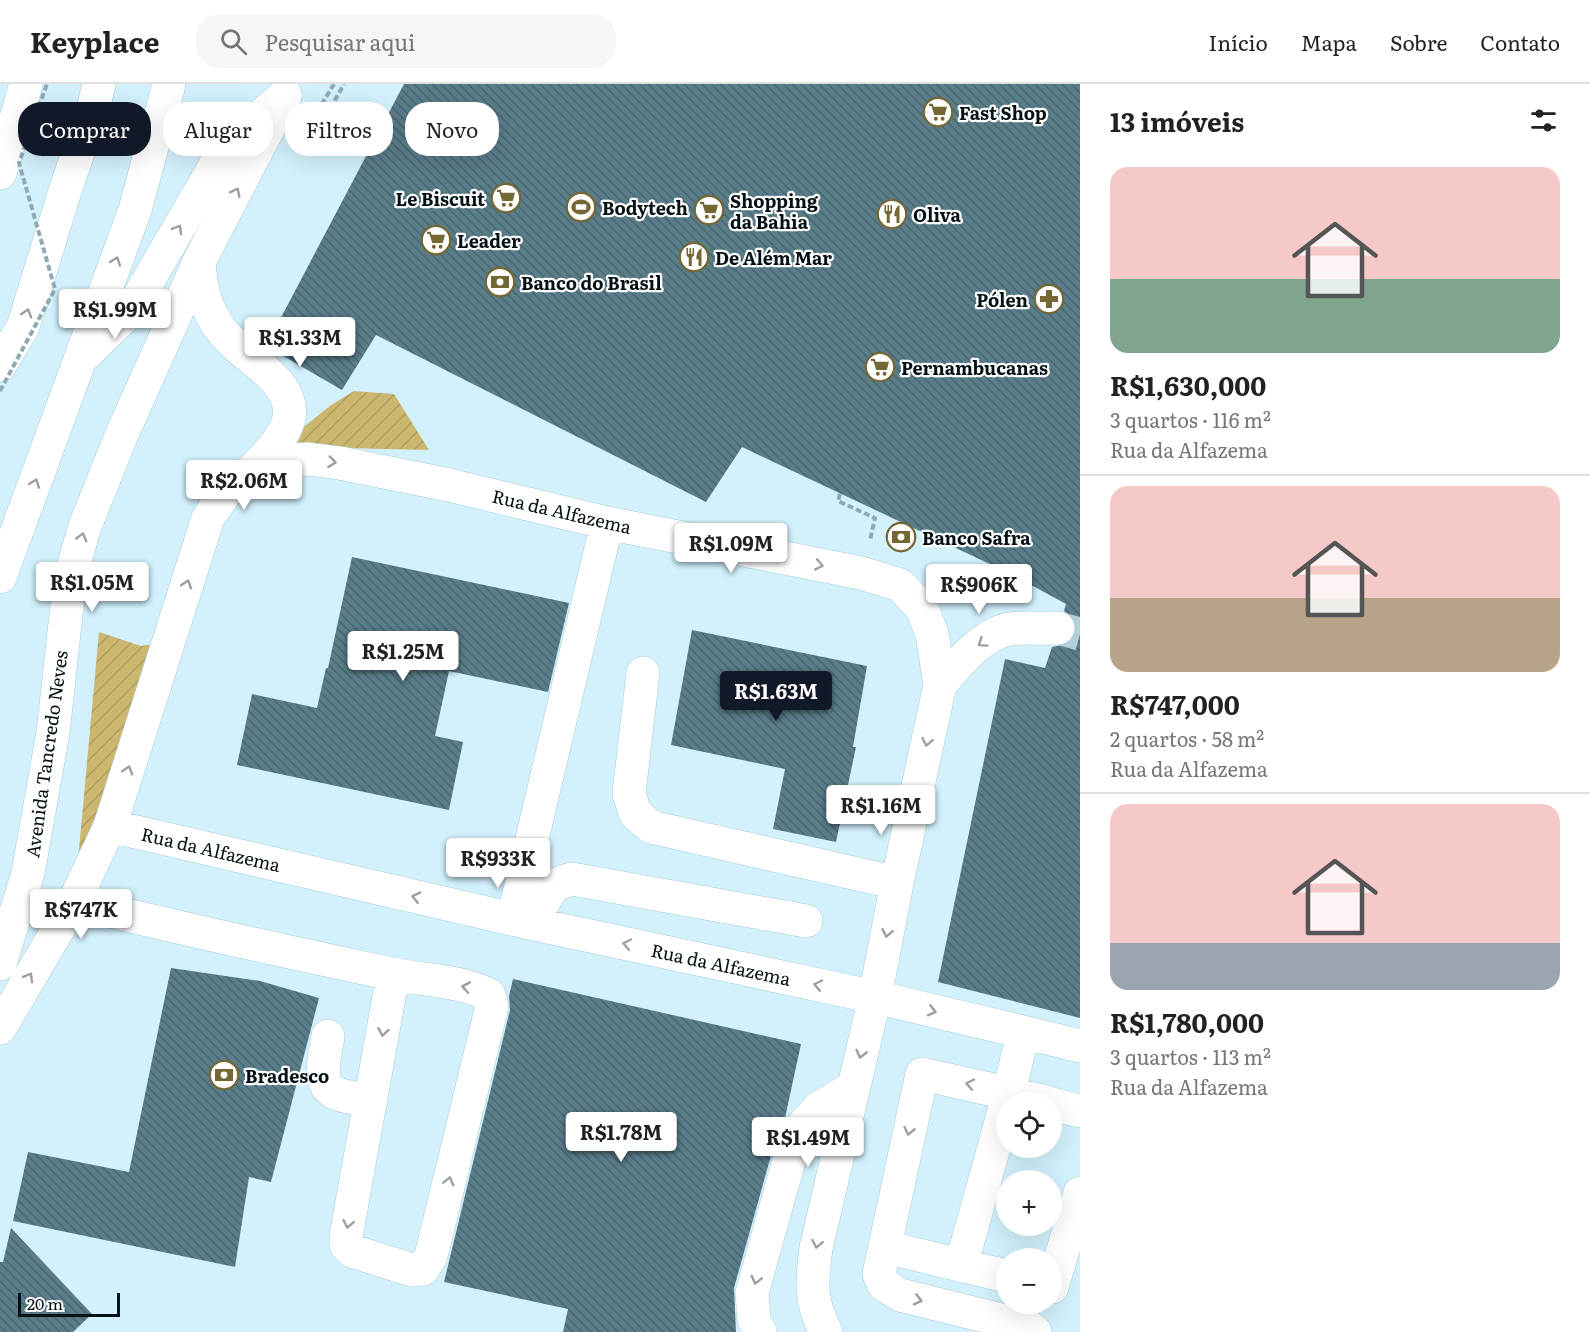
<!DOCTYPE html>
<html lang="pt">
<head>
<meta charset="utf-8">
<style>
	body { margin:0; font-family:Literata,serif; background:#f6f6f6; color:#222; height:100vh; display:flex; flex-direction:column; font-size:22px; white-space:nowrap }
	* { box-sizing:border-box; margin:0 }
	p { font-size:20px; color:#767676 }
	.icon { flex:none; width:33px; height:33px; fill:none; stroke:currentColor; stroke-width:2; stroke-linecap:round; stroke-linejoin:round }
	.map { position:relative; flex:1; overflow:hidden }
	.drawer { display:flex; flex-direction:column; background:#fff; width:510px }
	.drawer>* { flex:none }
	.top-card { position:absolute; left:18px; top:18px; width:570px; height:54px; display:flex; gap:12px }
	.fabs { position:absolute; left:996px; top:1008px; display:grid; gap:12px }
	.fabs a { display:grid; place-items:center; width:66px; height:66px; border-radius:50%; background:#fff; box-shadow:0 6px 24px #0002; font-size:30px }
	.scale { position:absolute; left:18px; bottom:15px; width:102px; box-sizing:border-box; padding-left:6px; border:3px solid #031014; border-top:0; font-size:16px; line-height:21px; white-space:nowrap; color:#031014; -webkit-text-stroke:4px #fff; paint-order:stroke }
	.price { position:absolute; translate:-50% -51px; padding:0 14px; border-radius:6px; background:#fff; color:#222; font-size:20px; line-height:39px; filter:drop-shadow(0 2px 3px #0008) }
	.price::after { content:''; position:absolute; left:50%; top:36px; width:18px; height:14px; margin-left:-9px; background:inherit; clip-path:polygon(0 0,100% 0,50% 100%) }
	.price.selected { background:#111827; color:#fff }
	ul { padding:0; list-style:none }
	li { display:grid; align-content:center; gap:12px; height:318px; padding:0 30px }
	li+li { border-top:2px solid #e0e0e0 }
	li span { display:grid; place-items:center; height:186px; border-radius:18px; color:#555 }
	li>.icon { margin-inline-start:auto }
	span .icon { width:108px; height:108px; fill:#fffc; stroke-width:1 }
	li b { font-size:26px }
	h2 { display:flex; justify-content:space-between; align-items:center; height:72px; padding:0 30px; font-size:26px }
	.chip { padding:0 21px; border-radius:24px; background:#fff; box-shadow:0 6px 24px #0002; font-size:21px; line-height:54px }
	.chip.selected { background:#111827; color:#fff }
	header { display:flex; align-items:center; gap:36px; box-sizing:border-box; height:84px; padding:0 30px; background:#fff; border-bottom:2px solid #e0e0e0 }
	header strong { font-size:28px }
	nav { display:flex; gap:33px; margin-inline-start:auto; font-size:21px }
	.search { width:420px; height:54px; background:#f6f6f6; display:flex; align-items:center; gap:15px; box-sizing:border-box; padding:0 21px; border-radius:24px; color:#767676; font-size:22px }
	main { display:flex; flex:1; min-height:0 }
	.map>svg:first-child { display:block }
</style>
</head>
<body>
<header>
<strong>Keyplace</strong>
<div class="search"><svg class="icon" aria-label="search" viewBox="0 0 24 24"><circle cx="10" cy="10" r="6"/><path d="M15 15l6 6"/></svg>Pesquisar aqui</div>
<nav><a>Início</a><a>Mapa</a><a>Sobre</a><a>Contato</a></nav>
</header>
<main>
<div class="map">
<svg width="1080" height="1248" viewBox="0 0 1080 1248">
	<defs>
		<pattern id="garden-furrows" width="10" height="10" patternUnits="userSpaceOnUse" patternTransform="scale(1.5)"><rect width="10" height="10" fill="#ccb76f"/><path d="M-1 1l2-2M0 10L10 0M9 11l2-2" fill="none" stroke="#ae9c5f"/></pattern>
		<pattern id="building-back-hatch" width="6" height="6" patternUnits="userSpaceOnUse" patternTransform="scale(1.5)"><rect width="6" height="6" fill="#5a7d8a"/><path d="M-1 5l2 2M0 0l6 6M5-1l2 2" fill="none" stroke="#486570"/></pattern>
	</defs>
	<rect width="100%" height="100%" fill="#d2f1fc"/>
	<!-- garden -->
	<path fill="url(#garden-furrows)" d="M 354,307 L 394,310 L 429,366 L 297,363 L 295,350 L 331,321 Z
		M 99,548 L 141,562 L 159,559 L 76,798 Z"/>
	<!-- building -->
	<path fill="url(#building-back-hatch)" d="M 404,0 L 1080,0 L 1080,934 L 938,898 L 1005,575 L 1045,584 L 1052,563 L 1068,560 L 1075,552 L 1077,543 L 1073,534 L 1064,527 L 1066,520 L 1013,491 L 742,363 L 706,418 L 376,251 L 342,306 L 266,262 Z
		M 352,473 L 569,519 L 548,608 L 449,587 L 435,652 L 463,658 L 449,726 L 237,681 L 252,610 L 317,624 L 326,584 L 328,584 Z
		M 692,546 L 867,582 L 853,663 L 856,663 L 836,758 L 773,745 L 785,685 L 671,661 Z
		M 171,884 L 260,897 L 319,914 L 271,1098 L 249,1093 L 235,1183 L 13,1137 L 28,1068 L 129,1088 Z
		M 513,895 L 801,960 L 785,1034 L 779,1043 L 734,1204 L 736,1248 L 563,1248 L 568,1225 L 444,1198 L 510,926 L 509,912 Z
		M 11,1144 L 92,1230 L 73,1248 L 0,1248 L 0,1178 L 3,1178 Z"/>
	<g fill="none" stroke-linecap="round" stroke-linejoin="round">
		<!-- minor-tunnel -->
		<path stroke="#b3cfd9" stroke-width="33" stroke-dasharray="33 16" stroke-linecap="butt" d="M 1058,544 L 1080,550"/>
		<!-- minor casing -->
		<g stroke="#a5cbd8" stroke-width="34">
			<path id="minor" d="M 0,89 L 26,0
				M 199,178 C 201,205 205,225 222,247 C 242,274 296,296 289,334 C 285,354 265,372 252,387
				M 643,589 L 629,709 L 635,729 L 651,743 L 897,799
				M 940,601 C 957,581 983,549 1010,545 C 1026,543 1042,545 1058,544
				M 110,742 L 534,840 L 875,913 L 1023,948 L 1007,1018
				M 74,818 C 176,844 279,866 382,888 C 416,896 457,895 489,911 L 492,922 L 431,1172 L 423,1185 L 412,1186 L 352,1167 L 346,1161 L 346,1152 L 393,891
				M 513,835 L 607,439
				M 534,840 L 541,822 L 554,801 L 572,795 L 806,837
				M 0,880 L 28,789 L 53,649 L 70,494 L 85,442 L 122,350 L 199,178 L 285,12
				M 0,944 L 74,818 L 110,742 L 208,434 L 228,405 L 252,387 L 286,376 L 308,375 L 340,379 L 449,401 L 607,439 L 861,489 L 900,501 L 922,524 L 932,550 L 940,601 L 897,799 L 875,913 L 816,1164 C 812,1198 809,1216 826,1248
				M 1023,948 L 1080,962
				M 328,952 C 326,968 316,998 333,1008 C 343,1014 360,1014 371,1017
				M 1052,1020 L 1080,1027
				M 885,1163 L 1006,1192
				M 961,1182 L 1006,1020
				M 1052,1203 L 1080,1109
				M 760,1248 L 754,1236 L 752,1209 L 797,1048 L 819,1024 L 854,1003
				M 1035,1248 L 1029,1243 L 900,1211 L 884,1201 L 879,1190 L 922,990 L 1047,1018"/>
		</g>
		<!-- major casing -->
		<g stroke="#a5cbd8" stroke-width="34">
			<path id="major" d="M 87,269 L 131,226 L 226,63 L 285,11
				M 0,281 L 23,243 L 65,107 L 93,25 L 99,0
				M 0,493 L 135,126 L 169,0"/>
		</g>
		<!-- path -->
		<path stroke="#90a9b2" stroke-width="4" stroke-dasharray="6 3" stroke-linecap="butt" d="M 317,28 L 334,0
			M 306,47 L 305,49 L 314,53 L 344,0
			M 840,410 L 838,417 L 875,434 L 870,456"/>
		<!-- minor -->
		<use href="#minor" stroke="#fff" stroke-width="33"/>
		<!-- major -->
		<use href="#major" stroke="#fff" stroke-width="33"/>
		<!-- path-bridge -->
		<path stroke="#90a9b2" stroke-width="4" stroke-dasharray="6 3" stroke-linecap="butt" d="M 0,307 L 55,205 L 19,79 L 47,0"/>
	</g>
	<!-- one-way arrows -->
	<defs><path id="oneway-chevron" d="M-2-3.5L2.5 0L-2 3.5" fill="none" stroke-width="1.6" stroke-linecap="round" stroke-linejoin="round" transform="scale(1.5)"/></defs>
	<g stroke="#9a9fa1">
		<use href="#oneway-chevron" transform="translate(236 108) rotate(-63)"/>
		<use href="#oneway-chevron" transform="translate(178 145) rotate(-60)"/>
		<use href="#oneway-chevron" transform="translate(116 177) rotate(-70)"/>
		<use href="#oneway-chevron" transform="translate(27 229) rotate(-73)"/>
		<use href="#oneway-chevron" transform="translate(332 378) rotate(7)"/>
		<use href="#oneway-chevron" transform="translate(35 399) rotate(-70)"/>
		<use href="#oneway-chevron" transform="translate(82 453) rotate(-75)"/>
		<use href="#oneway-chevron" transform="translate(819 481) rotate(11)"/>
		<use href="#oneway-chevron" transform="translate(187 500) rotate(-72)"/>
		<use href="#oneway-chevron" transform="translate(982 559) rotate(146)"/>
		<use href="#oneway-chevron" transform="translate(927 658) rotate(102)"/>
		<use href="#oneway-chevron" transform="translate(128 686) rotate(-73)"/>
		<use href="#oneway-chevron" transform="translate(416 813) rotate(-167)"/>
		<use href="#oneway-chevron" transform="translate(887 849) rotate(101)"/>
		<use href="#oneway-chevron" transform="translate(627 860) rotate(-168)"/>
		<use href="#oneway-chevron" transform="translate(29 893) rotate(-60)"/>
		<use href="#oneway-chevron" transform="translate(818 901) rotate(-168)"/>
		<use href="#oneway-chevron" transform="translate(466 903) rotate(-170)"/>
		<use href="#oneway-chevron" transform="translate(932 927) rotate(14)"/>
		<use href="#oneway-chevron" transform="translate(383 948) rotate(100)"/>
		<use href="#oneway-chevron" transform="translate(861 970) rotate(103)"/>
		<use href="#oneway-chevron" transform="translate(970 1000) rotate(-168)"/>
		<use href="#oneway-chevron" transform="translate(909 1047) rotate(102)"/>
		<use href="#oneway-chevron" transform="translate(449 1097) rotate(-76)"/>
		<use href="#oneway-chevron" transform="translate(348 1140) rotate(101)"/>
		<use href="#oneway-chevron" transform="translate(817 1160) rotate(101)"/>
		<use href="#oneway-chevron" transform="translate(756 1196) rotate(104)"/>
		<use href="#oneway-chevron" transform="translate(918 1216) rotate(14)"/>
	</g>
	<!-- icons -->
	<defs>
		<g id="supermarket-ring" transform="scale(1.5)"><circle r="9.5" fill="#fff" stroke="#756734" stroke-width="1.5"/><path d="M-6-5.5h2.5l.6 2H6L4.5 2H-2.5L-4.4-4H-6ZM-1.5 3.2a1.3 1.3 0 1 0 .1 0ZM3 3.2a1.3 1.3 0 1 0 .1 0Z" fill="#756734"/></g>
		<g id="stadium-ring" transform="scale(1.5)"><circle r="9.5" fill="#fff" stroke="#756734" stroke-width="1.5"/><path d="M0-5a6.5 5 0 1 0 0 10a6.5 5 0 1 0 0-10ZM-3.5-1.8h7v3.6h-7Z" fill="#756734"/></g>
		<g id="restaurant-ring" transform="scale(1.5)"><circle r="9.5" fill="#fff" stroke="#756734" stroke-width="1.5"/><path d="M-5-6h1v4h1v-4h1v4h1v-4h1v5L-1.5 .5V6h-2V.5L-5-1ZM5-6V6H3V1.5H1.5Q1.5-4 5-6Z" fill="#756734"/></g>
		<g id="bank-ring" transform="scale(1.5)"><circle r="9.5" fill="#fff" stroke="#756734" stroke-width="1.5"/><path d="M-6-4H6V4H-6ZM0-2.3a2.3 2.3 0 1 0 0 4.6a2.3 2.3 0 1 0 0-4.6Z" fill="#756734"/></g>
		<g id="pharmacy-ring" transform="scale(1.5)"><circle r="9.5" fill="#fff" stroke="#756734" stroke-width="1.5"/><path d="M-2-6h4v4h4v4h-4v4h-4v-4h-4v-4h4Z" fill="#756734"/></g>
	</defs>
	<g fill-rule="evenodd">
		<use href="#supermarket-ring" x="938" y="28"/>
		<use href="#supermarket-ring" x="506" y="114"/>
		<use href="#stadium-ring" x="581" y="123"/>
		<use href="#supermarket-ring" x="709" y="126"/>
		<use href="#restaurant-ring" x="892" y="130"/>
		<use href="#supermarket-ring" x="436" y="156"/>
		<use href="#restaurant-ring" x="694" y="173"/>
		<use href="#bank-ring" x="500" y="198"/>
		<use href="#pharmacy-ring" x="1049" y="215"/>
		<use href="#supermarket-ring" x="880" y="283"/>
		<use href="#bank-ring" x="901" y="453"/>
		<use href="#bank-ring" x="224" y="991"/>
	</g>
	<g text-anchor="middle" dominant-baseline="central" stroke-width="4.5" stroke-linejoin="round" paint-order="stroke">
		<!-- poi labels -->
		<g font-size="18" font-weight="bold" fill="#031014" stroke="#fff" text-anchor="start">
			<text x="959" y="28">Fast Shop</text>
			<text x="485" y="114" text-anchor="end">Le Biscuit</text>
			<text x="730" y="116">Shopping<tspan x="730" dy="21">da Bahia</tspan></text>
			<text x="602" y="123">Bodytech</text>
			<text x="913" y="130">Oliva</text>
			<text x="457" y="156">Leader</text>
			<text x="715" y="173">De Além Mar</text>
			<text x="521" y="198">Banco do Brasil</text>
			<text x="1028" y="215" text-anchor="end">Pólen</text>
			<text x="901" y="283">Pernambucanas</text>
			<text x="922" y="453">Banco Safra</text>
			<text x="245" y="991">Bradesco</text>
		</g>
		<!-- street labels -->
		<g font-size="18" fill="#031014" stroke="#fff">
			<text transform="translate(562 427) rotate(13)">Rua da Alfazema</text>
			<text transform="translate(46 670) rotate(-82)">Avenida Tancredo Neves</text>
			<text transform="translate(211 765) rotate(13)">Rua da Alfazema</text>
			<text transform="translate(721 880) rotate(12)">Rua da Alfazema</text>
		</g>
	</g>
</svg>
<div class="fabs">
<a><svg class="icon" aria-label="locate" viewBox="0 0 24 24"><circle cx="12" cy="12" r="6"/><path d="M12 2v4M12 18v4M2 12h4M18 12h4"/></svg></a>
<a>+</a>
<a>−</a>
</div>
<div class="scale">20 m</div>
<b class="price" style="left:115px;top:256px">R$1.99M</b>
<b class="price" style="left:300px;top:284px">R$1.33M</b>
<b class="price" style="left:244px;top:427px">R$2.06M</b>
<b class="price" style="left:731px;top:490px">R$1.09M</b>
<b class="price" style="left:92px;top:529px">R$1.05M</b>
<b class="price" style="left:979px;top:531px">R$906K</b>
<b class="price" style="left:403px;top:598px">R$1.25M</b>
<b class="price selected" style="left:776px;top:638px">R$1.63M</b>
<b class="price" style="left:881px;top:752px">R$1.16M</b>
<b class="price" style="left:498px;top:805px">R$933K</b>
<b class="price" style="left:81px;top:856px">R$747K</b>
<b class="price" style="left:621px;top:1079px">R$1.78M</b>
<b class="price" style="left:808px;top:1084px">R$1.49M</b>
<div class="top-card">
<a class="chip selected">Comprar</a>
<a class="chip">Alugar</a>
<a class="chip">Filtros</a>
<a class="chip">Novo</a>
</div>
</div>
<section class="drawer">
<h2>13 imóveis<svg class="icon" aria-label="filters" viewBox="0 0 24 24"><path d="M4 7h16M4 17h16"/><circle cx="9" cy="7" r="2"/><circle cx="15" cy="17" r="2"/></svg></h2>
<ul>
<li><span style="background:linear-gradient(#f6c9c9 60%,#7fa58c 0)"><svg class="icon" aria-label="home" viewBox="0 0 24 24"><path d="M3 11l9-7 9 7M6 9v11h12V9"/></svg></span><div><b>R$1,630,000</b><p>3 quartos · 116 m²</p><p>Rua da Alfazema</p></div></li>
<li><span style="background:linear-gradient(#f6c9c9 60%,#b9a48a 0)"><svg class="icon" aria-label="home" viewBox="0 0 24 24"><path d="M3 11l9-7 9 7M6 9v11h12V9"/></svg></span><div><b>R$747,000</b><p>2 quartos · 58 m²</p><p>Rua da Alfazema</p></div></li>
<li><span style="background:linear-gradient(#f6c9c9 75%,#9aa5b1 0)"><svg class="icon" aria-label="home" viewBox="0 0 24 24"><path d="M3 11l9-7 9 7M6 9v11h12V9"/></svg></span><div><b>R$1,780,000</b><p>3 quartos · 113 m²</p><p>Rua da Alfazema</p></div></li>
</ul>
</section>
</main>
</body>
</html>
